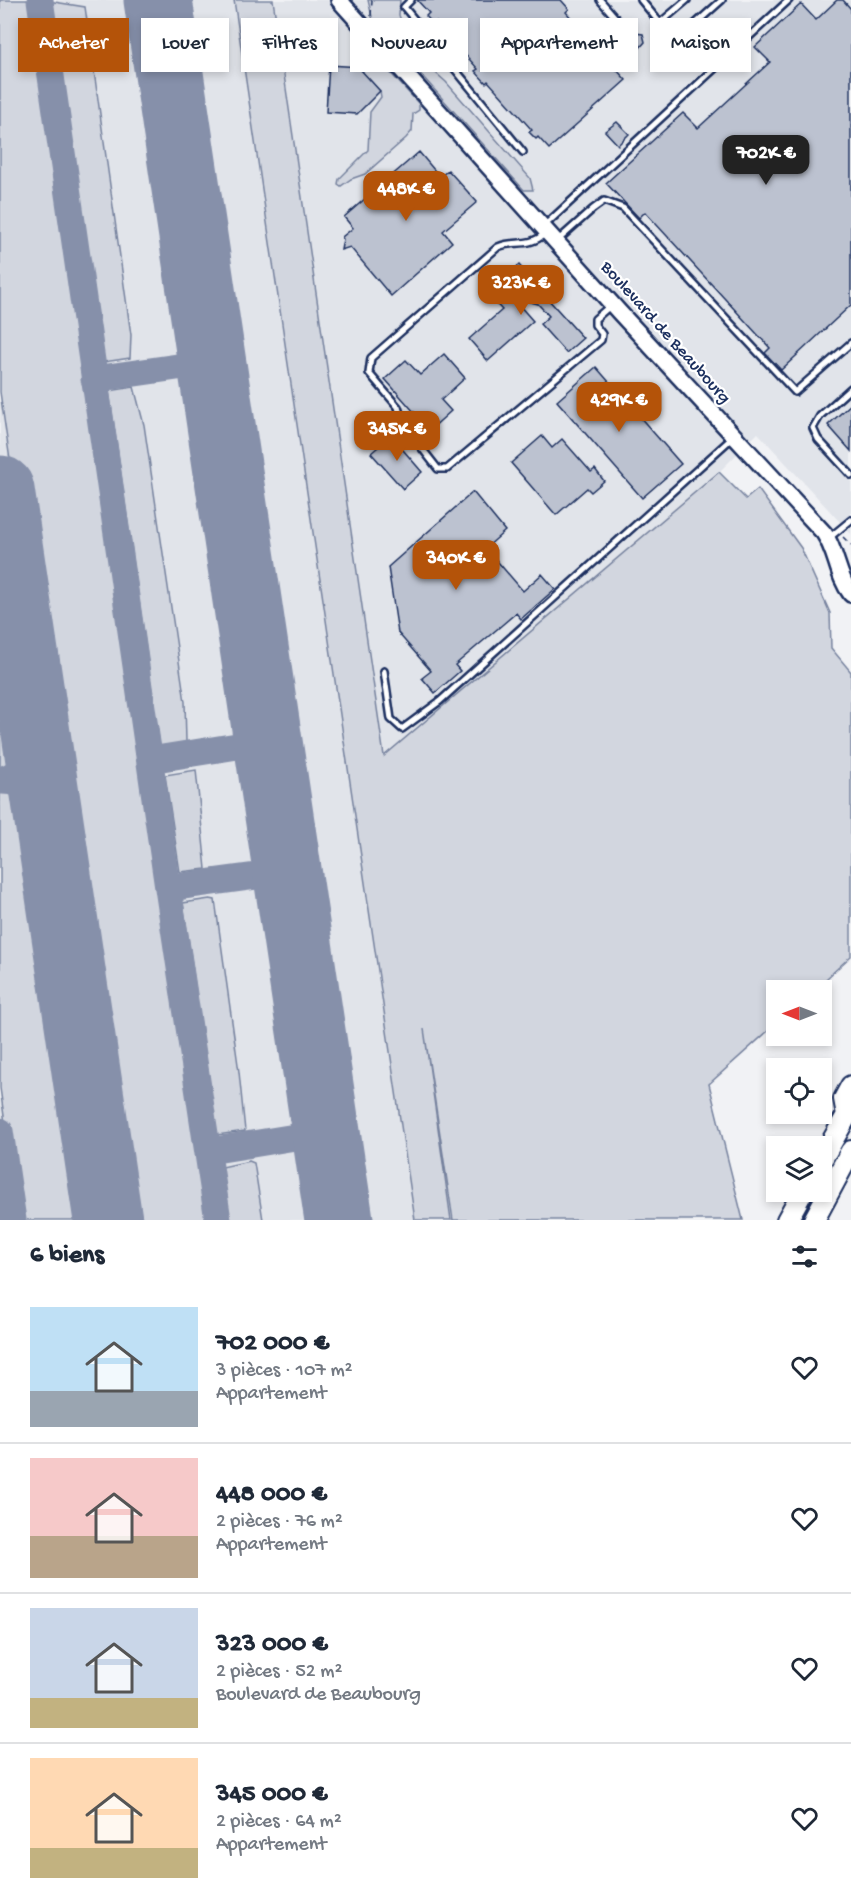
<!DOCTYPE html>
<html lang="fr">
<head>
<meta charset="utf-8">
<style>
	body { margin:0; font-family:"Gochi Hand",sans-serif; background:#f6f6f7; color:#1f2937; height:100vh; display:flex; flex-direction:column; font-size:22px; white-space:nowrap }
	* { box-sizing:border-box; margin:0 }
	p { font-size:20px; color:#747a83 }
	.icon { flex:none; width:33px; height:33px; fill:none; stroke:currentColor; stroke-width:2; stroke-linecap:round; stroke-linejoin:round }
	.map { position:relative; height:1220px; overflow:hidden }
	.sheet { display:flex; flex-direction:column; background:#fff; flex:1 }
	.sheet>* { flex:none }
	.top-card { position:absolute; left:18px; top:18px; width:816px; height:54px; display:flex; gap:12px }
	.needle { width:39px; rotate:270deg }
	.fabs { position:absolute; left:766px; top:980px; display:grid; gap:12px }
	.fabs a { display:grid; place-items:center; width:66px; height:66px; border-radius:0px; background:#fff; box-shadow:0 3px 9px #0003; font-size:30px }
	.price { position:absolute; translate:-50% -51px; padding:0 14px; border-radius:12px; background:#b45309; color:#fff; font-size:20px; line-height:39px; filter:drop-shadow(0 2px 3px #0008) }
	.price::after { content:''; position:absolute; left:50%; top:36px; width:18px; height:14px; margin-left:-9px; background:inherit; clip-path:polygon(0 0,100% 0,50% 100%) }
	.price.current { background:#222; color:#fff }
	ul { padding:0; list-style:none }
	li { display:flex; align-items:center; gap:18px; height:150px; padding:0 30px }
	li+li { border-top:2px solid #e0e1e3 }
	li span { display:grid; place-items:center; flex:none; width:168px; height:120px; border-radius:0px; color:#555 }
	li>.icon { margin-inline-start:auto }
	span .icon { width:72px; height:72px; fill:#fffc; stroke-width:1 }
	li b { font-size:26px }
	h2 { display:flex; justify-content:space-between; align-items:center; height:72px; padding:0 30px; font-size:26px }
	.chip { padding:0 21px; border-radius:0px; background:#fff; box-shadow:0 3px 9px #0003; font-size:21px; line-height:54px }
	.chip.current { background:#b45309; color:#fff }
	.map>svg:first-child { display:block }
</style>
</head>
<body>
<div class="map">
<svg width="851" height="1220" viewBox="0 0 851 1220">
	<rect width="100%" height="100%" fill="#f1f2f5"/>
	<filter id="ink" filterUnits="userSpaceOnUse"><feTurbulence type="fractalNoise" baseFrequency=".0167" numOctaves="2"/><feDisplacementMap in="SourceGraphic" scale="12" xChannelSelector="R" yChannelSelector="G"/><feConvolveMatrix kernelMatrix="1 2 1 2 8 2 1 2 1" color-interpolation-filters="sRGB"/></filter>
	<g filter="url(#ink)">
		<!-- built -->
		<path fill="#e1e4ea" d="M 0,0 L 851,0 L 851,534 L 758,433 L 719,472 L 384,756 L 452,1220 L 0,1220 Z"/>
		<!-- green -->
		<path fill="#d2d6df" stroke="#76829e" stroke-width="1.5" d="M 0,0 L 29,0 L 207,1220 L 122,1220 L 0,392 Z
			M 234,0 L 273,0 L 384,756 L 719,472 L 746,499 L 758,489 L 801,548 L 830,613 L 831,648 L 851,672 L 851,956 L 814,990 L 777,990 L 777,1023 L 709,1084 L 743,1220 L 453,1220 L 424,1029 L 451,1220 L 415,1220 Z
			M 400,0 L 399,15 L 403,27 L 424,55 L 428,66 L 446,82 L 530,178 L 533,190 L 524,190 L 373,21 L 368,0 Z
			M 48,1 L 85,7 L 131,335 L 130,358 L 104,362 Z
			M 366,52 L 374,55 L 419,104 L 419,110 L 413,114 L 412,131 L 406,138 L 365,174 L 351,179 L 341,186 L 338,184 L 339,179 L 368,150 L 370,112 L 381,97 L 380,91 L 363,73 L 363,57 Z
			M 134,387 L 144,425 L 185,702 L 186,742 L 160,747 L 109,391 Z
			M 0,596 L 21,741 L 16,757 L 0,772 Z
			M 196,770 L 206,869 L 180,872 L 165,775 Z
			M 0,788 C 18,792 27,802 33,819 L 89,1199 L 88,1208 L 82,1220 L 19,1220 L 0,1088 Z
			M 210,899 L 215,900 L 239,1072 L 245,1131 L 217,1135 L 183,903 Z
			M 249,1161 L 254,1163 L 263,1220 L 230,1220 L 222,1167 Z"/>
		<g fill="none" stroke-linecap="round" stroke-linejoin="round">
			<!-- taxiway -->
			<path stroke="#8690aa" stroke-width="27" d="M 40,0 L 168,888 L 218,1220
				M 94,379 L 212,362
				M 150,760 L 268,741
				M 0,780 C 30,772 36,749 34,721
				M 0,781 C 32,780 44,801 50,829
				M 168,888 L 287,872
				M 0,1131 L 13,1220
				M 209,1151 L 326,1132
				M 95,1220 L 101,1206 L 103,1186"/>
			<!-- runway -->
			<path stroke="#8690aa" stroke-width="69" d="M 158,0 L 339,1220
				M 0,490 L 108,1220"/>
		</g>
		<!-- building -->
		<path fill="#bcc2d0" stroke="#1b2f5e" stroke-width="1.5" d="M 417,0 L 561,0 L 569,9 L 566,12 L 609,61 L 612,58 L 613,60 L 630,45 L 631,37 L 635,33 L 643,34 L 645,42 L 637,51 L 639,54 L 632,60 L 628,57 L 615,68 L 626,80 L 549,149 L 538,137 L 536,139 L 529,132 L 532,130 L 488,81 L 486,83 L 475,71 L 478,69 L 436,22 L 433,24 L 426,16 L 429,13 Z
			M 837,0 L 843,0 L 851,9 L 851,305 L 781,370 L 765,353 L 770,348 L 645,212 L 639,218 L 606,183 L 683,113 L 698,128 L 770,62 L 755,47 L 801,4 L 816,20 Z
			M 329,65 L 360,67 L 360,69 L 380,91 L 357,114 L 326,112 Z
			M 617,122 L 629,134 L 618,145 L 605,131 Z
			M 419,152 L 440,177 L 448,170 L 477,202 L 443,231 L 452,242 L 391,296 L 350,247 L 341,250 L 343,239 L 342,237 L 353,228 L 344,217 Z
			M 519,265 L 536,285 L 545,290 L 548,299 L 583,338 L 566,353 L 540,324 L 549,316 L 538,304 L 512,297 L 533,321 L 488,361 L 469,339 L 502,310 L 486,293 Z
			M 444,354 L 465,378 L 441,400 L 451,411 L 430,430 L 385,379 L 406,360 L 420,375 Z
			M 596,367 L 681,464 L 642,498 L 557,401 Z
			M 851,404 L 851,451 L 828,425 Z
			M 391,436 L 422,472 L 403,489 L 371,453 Z
			M 542,436 L 552,448 L 562,439 L 591,472 L 595,469 L 604,481 L 591,492 L 587,488 L 556,515 L 511,463 Z
			M 473,492 L 505,531 L 486,548 L 523,591 L 542,574 L 555,589 L 521,619 L 516,613 L 455,665 L 460,671 L 435,693 L 422,678 L 431,671 L 398,633 L 388,567 Z"/>
		<g fill="none" stroke-linecap="round" stroke-linejoin="round">
			<!-- lane casing -->
			<g stroke="#1b2f5e" stroke-width="10">
				<path id="lane" d="M 411,0 L 404,7 L 523,152
					M 600,0 L 626,30
					M 641,0 L 660,23 L 687,0
					M 660,23 L 675,42 L 722,0
					M 543,227 L 789,0
					M 546,233 C 527,249 516,239 498,247 L 371,358 L 369,373 L 398,407 L 403,424 L 438,469 L 447,469 L 601,340 L 602,334 L 595,325 L 595,319 L 611,305
					M 557,241 L 593,209 L 604,201 L 623,208 L 795,392 L 851,343
					M 851,388 L 820,416 L 813,428 L 818,439 L 851,475
					M 829,538 L 851,520
					M 384,671 L 391,719 L 402,729 L 440,701 L 732,438"/>
			</g>
			<!-- secondary casing -->
			<g stroke="#1b2f5e" stroke-width="20">
				<path id="secondary" d="M 339,0 L 620,313 L 824,533 C 837,552 837,576 851,594"/>
			</g>
			<!-- highway casing -->
			<g stroke="#1b2f5e" stroke-width="24">
				<path id="highway" d="M 847,1115 L 844,1099 L 851,1086
					M 822,1159 L 851,1108
					M 787,1220 L 803,1191
					M 814,1220 L 851,1151"/>
			</g>
			<!-- path -->
			<path stroke="#1b2f5e" stroke-width="1.5" stroke-dasharray="6 4.5" stroke-linecap="butt" d="M 371,16 L 372,0
				M 843,537 L 851,545"/>
			<!-- lane -->
			<use href="#lane" stroke="#fff" stroke-width="5"/>
			<!-- secondary -->
			<use href="#secondary" stroke="#fff" stroke-width="15"/>
			<!-- highway -->
			<use href="#highway" stroke="#fff" stroke-width="20"/>
		</g>
	</g>
	<g text-anchor="middle" dominant-baseline="central" stroke-width="4.5" stroke-linejoin="round" paint-order="stroke">
		<!-- street labels -->
		<g font-size="18" fill="#1b2f5e" stroke="#fff">
			<text transform="translate(665 333) rotate(48)">Boulevard de Beaubourg</text>
		</g>
	</g>
</svg>
<div class="fabs">
<a><svg class="needle" viewBox="-14 -14 28 28"><path d="M0-13l5 13h-10z" fill="#e53935"/><path d="M0 13l5-13h-10z" fill="#747a83"/></svg></a>
<a><svg class="icon" aria-label="locate" viewBox="0 0 24 24"><circle cx="12" cy="12" r="6"/><path d="M12 2v4M12 18v4M2 12h4M18 12h4"/></svg></a>
<a><svg class="icon" aria-label="layers" viewBox="0 0 24 24"><path d="M12 4l9 5-9 5-9-5zM3 14l9 5 9-5"/></svg></a>
</div>
<b class="price current" style="left:766px;top:186px">702K €</b>
<b class="price" style="left:406px;top:222px">448K €</b>
<b class="price" style="left:521px;top:316px">323K €</b>
<b class="price" style="left:619px;top:433px">429K €</b>
<b class="price" style="left:397px;top:462px">345K €</b>
<b class="price" style="left:456px;top:591px">340K €</b>
<div class="top-card">
<a class="chip current">Acheter</a>
<a class="chip">Louer</a>
<a class="chip">Filtres</a>
<a class="chip">Nouveau</a>
<a class="chip">Appartement</a>
<a class="chip">Maison</a>
</div>
</div>
<section class="sheet">
<h2>6 biens<svg class="icon" aria-label="filters" viewBox="0 0 24 24"><path d="M4 7h16M4 17h16"/><circle cx="9" cy="7" r="2"/><circle cx="15" cy="17" r="2"/></svg></h2>
<ul>
<li><span style="background:linear-gradient(#bfe0f5 70%,#9aa5b1 0)"><svg class="icon" aria-label="home" viewBox="0 0 24 24"><path d="M3 11l9-7 9 7M6 9v11h12V9"/></svg></span><div><b>702 000 €</b><p>3 pièces · 107 m²</p><p>Appartement</p></div><svg class="icon" aria-label="heart" viewBox="0 0 24 24"><path d="M12 20l-8-8c-3-5 5-10 8-4 3-6 11-1 8 4z"/></svg></li>
<li><span style="background:linear-gradient(#f6c9c9 65%,#b9a48a 0)"><svg class="icon" aria-label="home" viewBox="0 0 24 24"><path d="M3 11l9-7 9 7M6 9v11h12V9"/></svg></span><div><b>448 000 €</b><p>2 pièces · 76 m²</p><p>Appartement</p></div><svg class="icon" aria-label="heart" viewBox="0 0 24 24"><path d="M12 20l-8-8c-3-5 5-10 8-4 3-6 11-1 8 4z"/></svg></li>
<li><span style="background:linear-gradient(#c9d6e8 75%,#c2b280 0)"><svg class="icon" aria-label="home" viewBox="0 0 24 24"><path d="M3 11l9-7 9 7M6 9v11h12V9"/></svg></span><div><b>323 000 €</b><p>2 pièces · 52 m²</p><p>Boulevard de Beaubourg</p></div><svg class="icon" aria-label="heart" viewBox="0 0 24 24"><path d="M12 20l-8-8c-3-5 5-10 8-4 3-6 11-1 8 4z"/></svg></li>
<li><span style="background:linear-gradient(#ffd9b3 75%,#c2b280 0)"><svg class="icon" aria-label="home" viewBox="0 0 24 24"><path d="M3 11l9-7 9 7M6 9v11h12V9"/></svg></span><div><b>345 000 €</b><p>2 pièces · 64 m²</p><p>Appartement</p></div><svg class="icon" aria-label="heart" viewBox="0 0 24 24"><path d="M12 20l-8-8c-3-5 5-10 8-4 3-6 11-1 8 4z"/></svg></li>
</ul>
</section>
</body>
</html>
